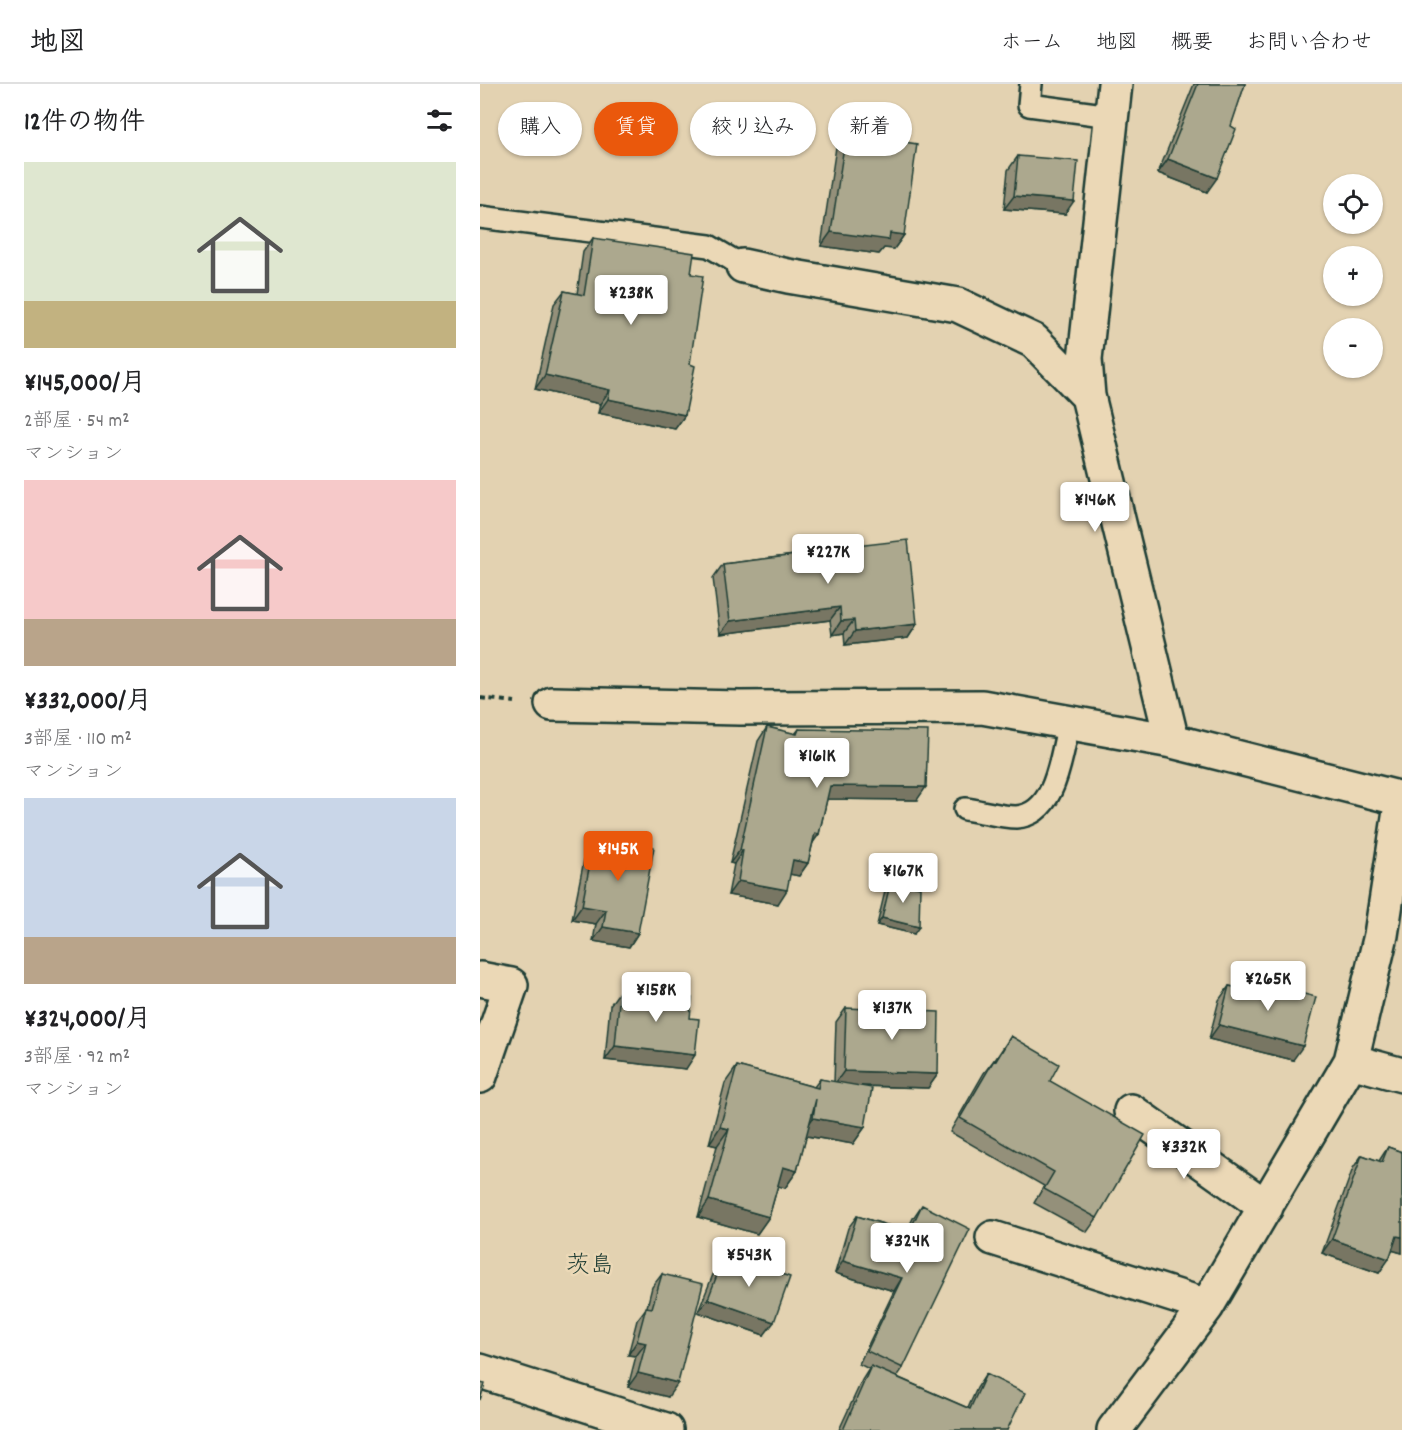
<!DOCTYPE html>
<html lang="ja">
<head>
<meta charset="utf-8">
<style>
	body { margin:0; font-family:Dekko,"Klee One",sans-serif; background:#f2f2f2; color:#202124; height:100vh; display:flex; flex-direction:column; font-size:22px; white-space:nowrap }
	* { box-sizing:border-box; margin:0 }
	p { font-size:20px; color:#757577 }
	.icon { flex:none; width:33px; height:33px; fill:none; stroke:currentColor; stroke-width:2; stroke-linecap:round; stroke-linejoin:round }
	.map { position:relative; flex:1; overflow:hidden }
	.side { display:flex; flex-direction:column; background:#fff; width:480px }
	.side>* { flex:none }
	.guide { position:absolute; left:18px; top:18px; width:570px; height:54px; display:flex; gap:12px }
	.buttons { position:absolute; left:843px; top:90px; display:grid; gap:12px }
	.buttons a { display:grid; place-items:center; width:60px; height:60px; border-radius:50%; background:#fff; box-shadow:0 2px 4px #0004; font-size:30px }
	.price { position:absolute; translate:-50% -51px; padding:0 14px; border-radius:6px; background:#fff; color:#222; font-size:20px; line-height:39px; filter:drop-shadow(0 2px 3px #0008) }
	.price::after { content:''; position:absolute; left:50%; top:36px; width:18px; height:14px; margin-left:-9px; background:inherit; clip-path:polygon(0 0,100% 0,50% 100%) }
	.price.selected { background:#ea580c; color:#fff }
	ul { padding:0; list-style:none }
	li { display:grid; align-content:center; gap:12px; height:318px; padding:0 24px }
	li span { display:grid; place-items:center; height:186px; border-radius:0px; color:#555 }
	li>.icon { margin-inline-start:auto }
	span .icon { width:108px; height:108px; fill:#fffc; stroke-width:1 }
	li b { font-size:26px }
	h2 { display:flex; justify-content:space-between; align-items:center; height:72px; padding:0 24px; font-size:26px }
	.tag { padding:0 21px; border-radius:27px; background:#fff; box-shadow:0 2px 4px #0004; font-size:21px; line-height:54px }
	.tag.selected { background:#ea580c; color:#fff }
	header { display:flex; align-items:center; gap:36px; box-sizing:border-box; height:84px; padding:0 30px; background:#fff; border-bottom:2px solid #e0e0e0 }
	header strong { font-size:28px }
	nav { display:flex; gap:33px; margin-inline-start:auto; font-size:21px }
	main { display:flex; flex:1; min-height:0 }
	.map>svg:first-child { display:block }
</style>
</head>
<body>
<header>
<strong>地図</strong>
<nav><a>ホーム</a><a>地図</a><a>概要</a><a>お問い合わせ</a></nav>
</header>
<main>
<section class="side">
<h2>12件の物件<svg class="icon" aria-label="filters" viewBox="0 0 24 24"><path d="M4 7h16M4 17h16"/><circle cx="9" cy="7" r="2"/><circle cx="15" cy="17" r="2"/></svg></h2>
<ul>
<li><span style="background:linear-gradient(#dfe7d0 75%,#c2b280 0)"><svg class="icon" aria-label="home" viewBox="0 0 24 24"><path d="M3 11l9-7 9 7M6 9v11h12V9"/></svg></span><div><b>¥145,000/月</b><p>2部屋 · 54 m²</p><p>マンション</p></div></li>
<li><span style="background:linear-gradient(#f6c9c9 75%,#b9a48a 0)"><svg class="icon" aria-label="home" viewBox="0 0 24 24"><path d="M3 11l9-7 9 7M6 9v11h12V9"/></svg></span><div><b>¥332,000/月</b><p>3部屋 · 110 m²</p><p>マンション</p></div></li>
<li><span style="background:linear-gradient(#c9d6e8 75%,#b9a48a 0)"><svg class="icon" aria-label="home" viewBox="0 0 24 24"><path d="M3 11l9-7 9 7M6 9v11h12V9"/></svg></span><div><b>¥324,000/月</b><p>3部屋 · 92 m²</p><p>マンション</p></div></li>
</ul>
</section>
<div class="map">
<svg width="922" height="1346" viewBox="0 0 922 1346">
	<rect width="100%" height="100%" fill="#e3d2b1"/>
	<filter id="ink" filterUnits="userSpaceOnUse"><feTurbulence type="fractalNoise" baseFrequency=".0167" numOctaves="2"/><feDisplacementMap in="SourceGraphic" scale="12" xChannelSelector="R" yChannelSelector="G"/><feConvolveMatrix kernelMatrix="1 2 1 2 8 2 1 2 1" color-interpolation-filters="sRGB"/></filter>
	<g filter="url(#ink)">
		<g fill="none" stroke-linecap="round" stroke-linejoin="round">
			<!-- lane casing -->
			<g stroke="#1f3d34" stroke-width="26">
				<path id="lane" d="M 551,0 L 549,21 L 631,32
					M 0,133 L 229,162 L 263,182
					M 485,725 C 501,727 520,733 536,733 C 577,731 581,670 589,639"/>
			</g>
			<!-- street casing -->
			<g stroke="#1f3d34" stroke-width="38">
				<path id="street" d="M 263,182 L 308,192 L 478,221 L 554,257 L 608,312 L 692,657 L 922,715
					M 608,312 L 605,275 L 635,0
					M 72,620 L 260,624 L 502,623 L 692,657
					M 0,895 L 31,901 L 0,992
					M 871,977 L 922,991
					M 651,1027 L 786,1123
					M 513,1154 L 727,1222
					M 0,1287 L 186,1346
					M 634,1346 L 727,1222 L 871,977 L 901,851 L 922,714"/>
			</g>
			<!-- path -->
			<path stroke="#1f3d34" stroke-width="4" stroke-dasharray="6 4.5" stroke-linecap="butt" d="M 0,614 L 35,618"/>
			<!-- lane -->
			<use href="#lane" stroke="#ebd8b6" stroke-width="21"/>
			<!-- street -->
			<use href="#street" stroke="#ebd8b6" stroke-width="33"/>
		</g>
		<!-- wall -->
		<path fill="#94907a" stroke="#1f3d34" stroke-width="1.5" d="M 714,0 L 765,0 L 727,108 L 678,89 Z
			M 366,49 L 424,151 L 414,165 L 404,164 L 399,170 L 341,162 L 356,63 Z
			M 538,72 L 585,130 L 524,125 L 528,86 Z
			M 113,154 L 211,190 L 210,280 L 205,331 L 195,345 L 118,329 L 120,320 L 55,305 L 74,220 L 84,207 L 97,210 L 103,168 Z
			M 324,468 L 437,540 L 428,554 L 365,561 L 364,549 L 352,551 L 350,536 L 240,550 L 233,494 L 243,480 L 322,470 Z
			M 287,643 L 315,650 L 319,645 L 437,716 L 347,715 L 339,750 L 333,758 L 328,779 L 319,792 L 310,790 L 298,820 L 248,811 L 254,780 L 250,779 L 278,657 Z
			M 115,752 L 158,849 L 149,863 L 113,857 L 116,840 L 92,836 L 106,766 Z
			M 411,796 L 434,850 L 397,841 L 406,803 Z
			M 765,895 L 813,976 L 729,955 L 739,916 L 749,902 L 759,904 Z
			M 140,907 L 210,934 L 206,985 L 125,976 L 130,921 Z
			M 366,924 L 458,990 L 448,1004 L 378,1002 L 385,1043 L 373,1060 L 326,1052 L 317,1087 L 305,1104 L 298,1101 L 289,1133 L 277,1150 L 218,1133 L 237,1062 L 229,1060 L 245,999 L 257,982 L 334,1003 L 340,995 L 354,998 L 356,938 Z
			M 531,952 L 570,997 L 617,1134 L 607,1148 L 554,1119 L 564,1102 L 470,1048 L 504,989 L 514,976 L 515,976 Z
			M 908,1063 L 922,1068 L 922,1169 L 912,1166 L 899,1189 L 842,1169 L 873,1084 L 882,1071 L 899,1077 Z
			M 442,1121 L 423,1284 L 417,1293 L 488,1324 L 497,1304 L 506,1290 L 527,1346 L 359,1346 L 382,1296 L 389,1285 L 379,1280 L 414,1207 L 355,1189 L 368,1144 L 377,1132 L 427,1147 L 433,1134 Z
			M 245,1170 L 284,1251 L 218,1228 L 236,1183 Z
			M 182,1190 L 188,1313 L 148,1303 L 156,1272 L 148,1271 L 157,1236 L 167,1223 L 172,1203 Z"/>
		<!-- shaded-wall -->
		<path fill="#787663" stroke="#1f3d34" stroke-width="1.5" d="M 688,75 L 737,94 L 727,108 L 678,89 Z
			M 534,112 L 594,117 L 585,130 L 524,125 Z
			M 351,148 L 410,149 L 424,151 L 414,165 L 404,164 L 399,170 L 341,162 Z
			M 65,291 L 130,306 L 120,320 L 55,305 Z
			M 128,315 L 205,331 L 195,345 L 118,329 Z
			M 360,523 L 350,536 L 240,550 L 250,537 Z
			M 374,536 L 364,549 L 352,551 L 361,537 Z
			M 437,540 L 428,554 L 365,561 L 375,547 Z
			M 350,702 L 446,703 L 437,716 L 340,715 Z
			M 335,749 L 339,750 L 330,763 Z
			M 260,766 L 263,766 L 254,780 L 250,779 Z
			M 313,776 L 328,779 L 319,792 L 304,789 Z
			M 258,797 L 307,806 L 298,820 L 248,811 Z
			M 102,822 L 126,826 L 116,840 L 92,836 Z
			M 402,834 L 439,843 L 434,850 L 397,841 Z
			M 123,843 L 158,849 L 149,863 L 113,857 Z
			M 739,941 L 823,962 L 813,976 L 729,955 Z
			M 135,962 L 215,971 L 206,985 L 125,976 Z
			M 364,987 L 458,990 L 448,1004 L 354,1001 Z
			M 333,1034 L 385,1043 L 373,1060 L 321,1051 Z
			M 240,1043 L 249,1045 L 237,1062 L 229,1060 Z
			M 303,1083 L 317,1087 L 305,1104 L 291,1100 Z
			M 229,1116 L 289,1133 L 277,1150 L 218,1133 Z
			M 917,1152 L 922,1153 L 922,1169 L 908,1165 Z
			M 852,1155 L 909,1175 L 899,1189 L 842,1169 Z
			M 363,1177 L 422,1194 L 414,1207 L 355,1189 Z
			M 228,1215 L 294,1238 L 284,1251 L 218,1228 Z
			M 157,1257 L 166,1259 L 156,1272 L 148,1271 Z
			M 158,1289 L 198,1299 L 188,1313 L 148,1303 Z"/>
		<!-- building -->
		<path fill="#aca88e" stroke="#1f3d34" stroke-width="1.5" d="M 718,0 L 765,0 L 751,42 L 756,45 L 737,94 L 688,75 Z
			M 366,49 L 437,60 L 424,151 L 410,149 L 409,156 L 351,148 Z
			M 538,72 L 598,77 L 594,117 L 534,112 Z
			M 113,154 L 214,169 L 211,190 L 223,192 L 210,280 L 215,282 L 205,331 L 128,315 L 130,306 L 65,291 L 84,207 L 104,211 Z
			M 428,456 L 437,540 L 375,547 L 374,536 L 361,537 L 360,523 L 250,537 L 243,480 L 324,470 L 324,468 Z
			M 287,643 L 317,650 L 319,645 L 448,647 L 446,703 L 350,702 L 339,750 L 335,749 L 328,779 L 313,776 L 307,806 L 258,797 L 263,766 L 260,766 Z
			M 115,752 L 174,763 L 158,849 L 123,843 L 126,826 L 102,822 Z
			M 411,796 L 440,803 L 439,843 L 402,834 Z
			M 765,895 L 836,913 L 823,962 L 739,941 L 749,902 L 763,905 Z
			M 140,907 L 212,914 L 210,934 L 219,935 L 215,971 L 135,962 Z
			M 366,924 L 459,928 L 458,990 L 364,987 Z
			M 531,952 L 579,980 L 570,997 L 665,1051 L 617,1134 L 564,1105 L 574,1088 L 480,1034 L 514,976 L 516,977 Z
			M 257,982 L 338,1004 L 340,995 L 392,1004 L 385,1043 L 333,1034 L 336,1015 L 317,1087 L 303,1083 L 289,1133 L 229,1116 L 249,1045 L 240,1043 Z
			M 908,1063 L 922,1068 L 922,1153 L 917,1152 L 909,1175 L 852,1155 L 882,1071 L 902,1078 Z
			M 442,1121 L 490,1145 L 423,1284 L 387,1267 L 422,1194 L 363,1177 L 377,1132 L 429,1148 Z
			M 245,1170 L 310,1193 L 294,1238 L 228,1215 Z
			M 182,1190 L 223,1200 L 198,1299 L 158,1289 L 166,1259 L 157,1257 L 166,1223 L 172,1224 Z
			M 391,1282 L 490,1325 L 506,1290 L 545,1309 L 527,1346 L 363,1346 Z
			M 0,1299 L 5,1300 L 0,1316 Z"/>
	</g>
	<g text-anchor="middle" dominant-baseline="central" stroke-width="5" stroke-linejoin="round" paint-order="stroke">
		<!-- quarter labels -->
		<g font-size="24" fill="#1f3d34" stroke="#ebd8b6">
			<text x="110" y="1183">茨島</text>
		</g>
	</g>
</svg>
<div class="buttons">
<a><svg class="icon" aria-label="locate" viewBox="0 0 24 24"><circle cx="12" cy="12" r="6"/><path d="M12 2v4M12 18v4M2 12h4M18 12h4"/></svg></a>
<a>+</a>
<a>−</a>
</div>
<b class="price" style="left:151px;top:242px">¥238K</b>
<b class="price" style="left:615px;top:449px">¥146K</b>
<b class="price" style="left:348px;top:501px">¥227K</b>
<b class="price" style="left:337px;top:705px">¥161K</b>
<b class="price selected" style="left:138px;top:798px">¥145K</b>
<b class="price" style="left:423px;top:820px">¥167K</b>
<b class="price" style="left:788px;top:928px">¥265K</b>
<b class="price" style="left:176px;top:939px">¥158K</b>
<b class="price" style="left:412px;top:957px">¥137K</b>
<b class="price" style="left:704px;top:1096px">¥332K</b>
<b class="price" style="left:427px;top:1190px">¥324K</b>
<b class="price" style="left:269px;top:1204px">¥543K</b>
<div class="guide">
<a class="tag">購入</a>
<a class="tag selected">賃貸</a>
<a class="tag">絞り込み</a>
<a class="tag">新着</a>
</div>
</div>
</main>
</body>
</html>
